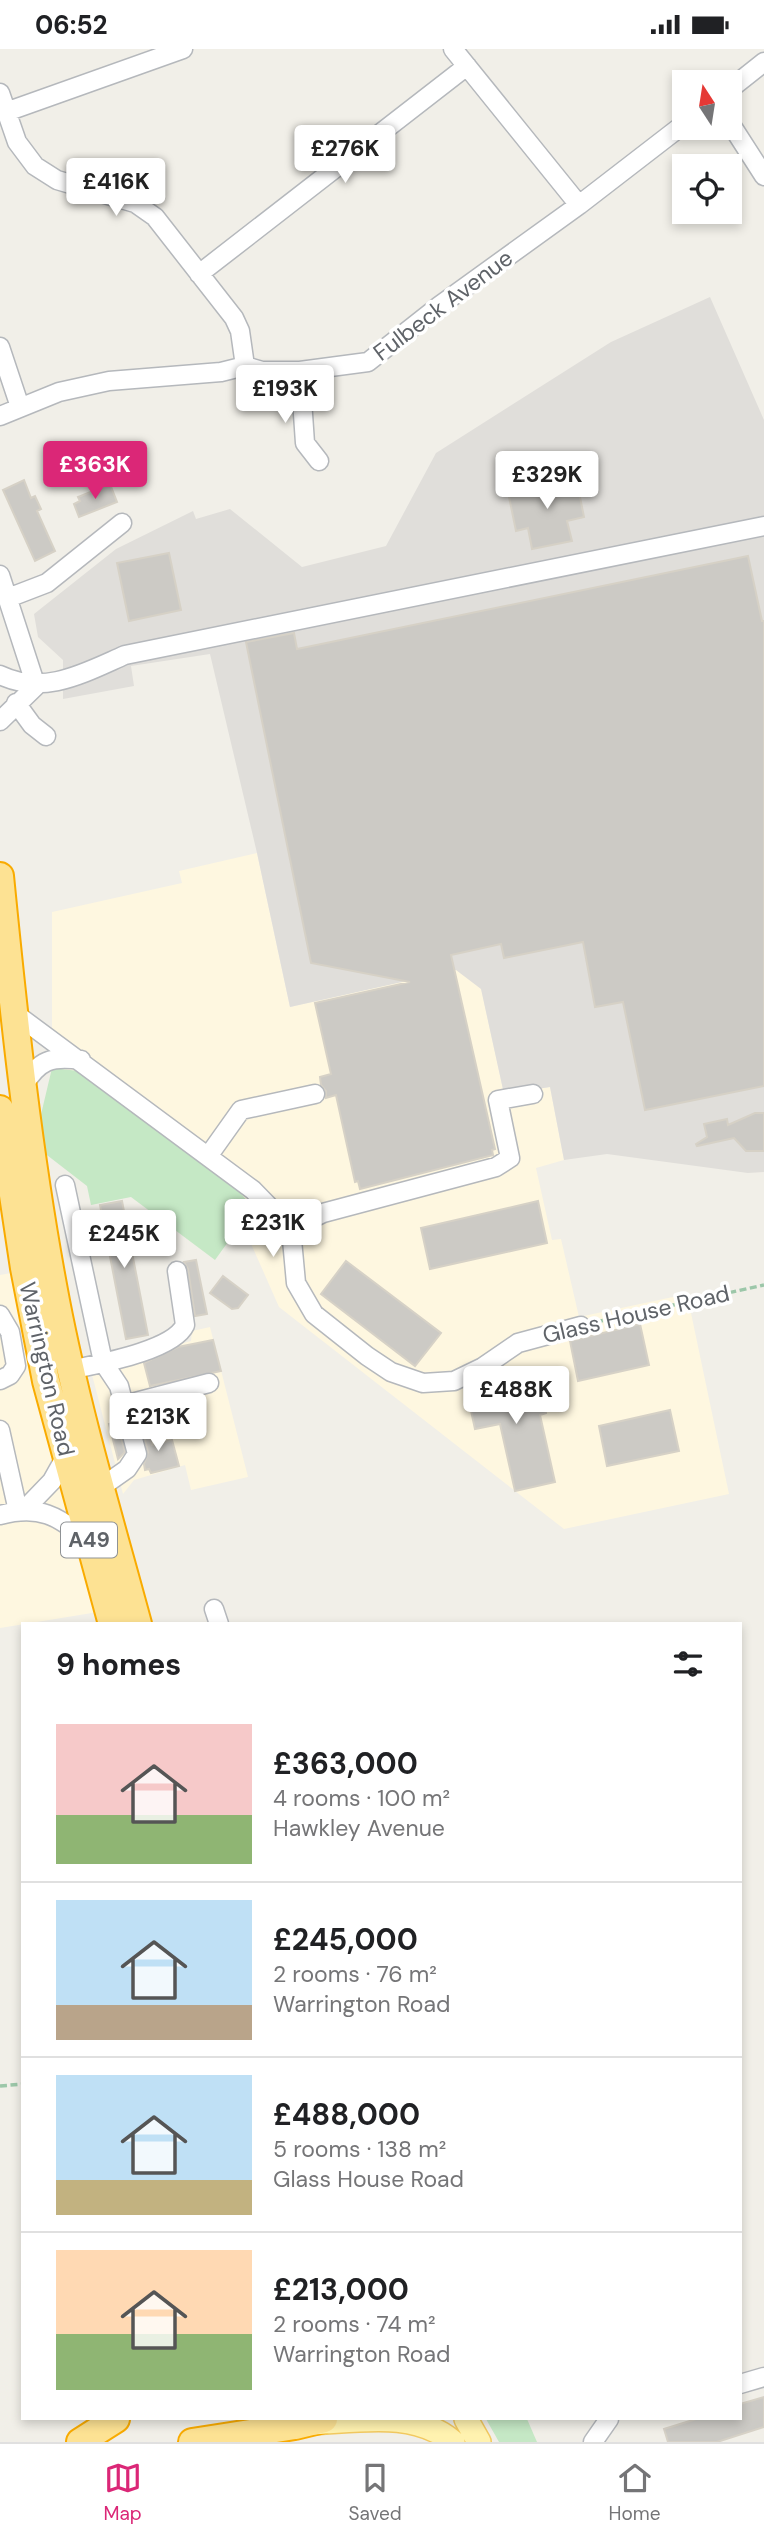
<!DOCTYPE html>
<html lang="en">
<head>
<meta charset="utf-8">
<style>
	body { margin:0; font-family:"DM Sans",sans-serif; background:#f6f6f6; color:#202124; height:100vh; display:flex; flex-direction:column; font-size:26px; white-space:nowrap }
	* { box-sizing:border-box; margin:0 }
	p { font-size:23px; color:#757577 }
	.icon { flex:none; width:38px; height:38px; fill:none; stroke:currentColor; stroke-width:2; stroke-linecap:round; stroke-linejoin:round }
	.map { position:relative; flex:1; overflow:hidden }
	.sheet { position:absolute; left:21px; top:1573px; width:721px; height:798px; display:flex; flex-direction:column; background:#fff; border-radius:0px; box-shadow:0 4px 10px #0003 }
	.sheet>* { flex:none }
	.needle { width:46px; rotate:348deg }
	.tools { position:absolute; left:672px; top:21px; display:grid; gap:14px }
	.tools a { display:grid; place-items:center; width:70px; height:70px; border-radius:0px; background:#fff; box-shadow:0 4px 10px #0003; font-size:35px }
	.price { position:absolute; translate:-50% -60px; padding:0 16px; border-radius:7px; background:#fff; color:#222; font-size:23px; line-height:46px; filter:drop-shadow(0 2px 4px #0008) }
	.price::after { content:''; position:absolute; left:50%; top:42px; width:21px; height:16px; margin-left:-10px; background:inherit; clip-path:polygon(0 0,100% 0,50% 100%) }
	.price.selected { background:#db2777; color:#fff }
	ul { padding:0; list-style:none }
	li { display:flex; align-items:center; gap:21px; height:175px; padding:0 35px }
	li+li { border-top:2px solid #e0e0e0 }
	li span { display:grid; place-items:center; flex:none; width:196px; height:140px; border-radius:0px; color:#555 }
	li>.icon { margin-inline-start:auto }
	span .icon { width:84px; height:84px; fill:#fffc; stroke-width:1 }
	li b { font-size:30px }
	h2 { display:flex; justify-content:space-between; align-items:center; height:84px; padding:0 35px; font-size:30px }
	.status { display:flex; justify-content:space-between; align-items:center; height:49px; padding:0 35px; background:#fff; direction:ltr }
	.status svg { height:19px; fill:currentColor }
	.menu { display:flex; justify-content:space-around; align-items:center; height:98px; border-top:2px solid #e0e0e0; background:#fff; font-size:19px; color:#757577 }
	.menu a { display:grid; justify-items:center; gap:4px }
	.menu .selected { color:#db2777 }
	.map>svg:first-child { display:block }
</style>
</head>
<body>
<div class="status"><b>06:52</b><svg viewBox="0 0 49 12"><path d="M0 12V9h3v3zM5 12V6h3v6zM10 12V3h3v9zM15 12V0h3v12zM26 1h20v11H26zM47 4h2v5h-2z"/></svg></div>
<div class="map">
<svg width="764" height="2393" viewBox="0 0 764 2393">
	<rect width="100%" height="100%" fill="#f1efe8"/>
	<!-- commercial -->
	<path fill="#fef7e0" d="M 257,804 L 290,958 L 456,920 L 481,939 L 504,1045 L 550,1038 L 564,1111 L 536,1119 L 552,1191 L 561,1190 L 579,1268 L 687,1245 L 729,1445 L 564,1480 L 279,1258 L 245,1181 L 261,1173 L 52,1019 L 52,863 L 182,834 L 179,822 Z
		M 11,1224 L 35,1340 L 98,1563 L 0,1579 L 0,1226 Z
		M 210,1278 L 248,1428 L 191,1441 L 185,1416 L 134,1431 L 123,1445 L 90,1318 L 191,1292 L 192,1282 Z"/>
	<!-- industrial -->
	<path fill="#e0deda" d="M 710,248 L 764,371 L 764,1123 L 748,1124 L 607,1105 L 564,1111 L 550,1038 L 504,1045 L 481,940 L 456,921 L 290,958 L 257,804 L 210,605 L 131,617 L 134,637 L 63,650 L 63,611 L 38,588 L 34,565 L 116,500 L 193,462 L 196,470 L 230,460 L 302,518 L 386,497 L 436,404 L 611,293 Z"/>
	<!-- green -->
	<path fill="#c5e8c5" d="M 52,1019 L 79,1022 L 236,1139 L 251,1156 L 261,1173 L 233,1186 L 215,1211 L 131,1148 L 91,1156 L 87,1137 L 43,1103 L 39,1074 Z
		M 486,2370 L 527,2370 L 537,2393 L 499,2393 Z"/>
	<!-- building -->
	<path fill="#cccac5" stroke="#d6d1c6" stroke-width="2" d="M 576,428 L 584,468 L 567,472 L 572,492 L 532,500 L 528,479 L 516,482 L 508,443 Z
		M 24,431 L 31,449 L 35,447 L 41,460 L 37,462 L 55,502 L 35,512 L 3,441 Z
		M 110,435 L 117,453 L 79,468 L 74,455 L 80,452 L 78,448 Z
		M 169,504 L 181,561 L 129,572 L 117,514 Z
		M 748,507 L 762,572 L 764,572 L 764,1037 L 645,1061 L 623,953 L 595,958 L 583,893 L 504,909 L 501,895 L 451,906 L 495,1100 L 492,1101 L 493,1106 L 360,1140 L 358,1132 L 355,1133 L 336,1046 L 326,1049 L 326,1042 L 321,1036 L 320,1028 L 331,1025 L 315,954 L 410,933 L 311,914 L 246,593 L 294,584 L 297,600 Z
		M 755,1064 L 764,1064 L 764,1102 L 746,1102 L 734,1089 L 697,1097 L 696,1095 L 707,1088 L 704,1075 L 727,1070 L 728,1076 Z
		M 122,1152 L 148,1286 L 126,1290 L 100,1156 Z
		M 538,1152 L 547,1194 L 430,1220 L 421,1179 Z
		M 196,1211 L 207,1265 L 195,1267 L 188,1220 L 184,1213 Z
		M 346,1212 L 441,1284 L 415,1317 L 321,1245 Z
		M 223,1227 L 248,1246 L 238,1259 L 232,1260 L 210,1244 Z
		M 640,1275 L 649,1316 L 578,1332 L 570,1292 Z
		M 213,1291 L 221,1322 L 150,1337 L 144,1314 L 178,1298 Z
		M 537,1324 L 546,1364 L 540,1366 L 555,1433 L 515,1442 L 500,1375 L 475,1380 L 466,1339 Z
		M 670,1361 L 679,1402 L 607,1417 L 599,1377 Z
		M 144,1366 L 152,1396 L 172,1391 L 179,1417 L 151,1424 L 149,1420 L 145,1421 L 144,1415 L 148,1403 L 139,1367 Z
		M 117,1373 L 125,1403 L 118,1410 L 109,1375 Z
		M 764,2348 L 764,2378 L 717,2393 L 668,2393 L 664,2380 L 696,2370 L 740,2370 L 740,2355 Z"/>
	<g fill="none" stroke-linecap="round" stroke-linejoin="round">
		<!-- minor casing -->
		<g stroke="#b5b8bc" stroke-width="21">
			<path id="minor" d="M 453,0 L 579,156
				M 730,40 L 764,13
				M 0,44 L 17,93 L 35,117 L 57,131 L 135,154 L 155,168 L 234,269 L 240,282 L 245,317
				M 6,63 L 183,0
				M 730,74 L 764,127
				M 199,225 L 467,17
				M 0,298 L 20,358
				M 300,322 L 305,394 L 319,412
				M 0,367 L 59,343 L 109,332 L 221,323 L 245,317 L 262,322 L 300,322 L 368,313 L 439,257 L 579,156 L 684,75
				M 0,526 L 36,637
				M 8,549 L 47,534 L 122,474
				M 0,626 C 44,647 84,624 125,606 L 764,477
				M 16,654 L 32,676 L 46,687
				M 0,672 L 36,637
				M 13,963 L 253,1141 L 291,1180 L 296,1234 L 314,1265 L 367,1307 L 391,1323 L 423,1334 L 454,1332 L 483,1318 L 518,1294 L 581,1277
				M 23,1037 C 39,1011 51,1007 81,1011
				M 209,1106 L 241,1061 L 315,1045
				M 65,1136 L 103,1313 L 119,1337 L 137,1405 L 127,1420 L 100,1439
				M 291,1180 L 323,1164 L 496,1118 L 510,1109 L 498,1051 L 533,1045
				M 0,1266 L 10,1283 L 16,1317 L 10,1326 L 0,1331
				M 70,1321 C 97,1315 173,1302 185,1276 L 177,1222
				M 124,1356 L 209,1334
				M 0,1381 L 18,1462
				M 25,1460 L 52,1432 L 66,1407
				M 0,1466 C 39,1456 58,1466 88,1492
				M 214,1560 L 219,1575
				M 740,2335 L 764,2328
				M 593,2393 L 609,2370"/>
		</g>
		<!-- major casing -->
		<g stroke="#f2c960" stroke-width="26">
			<path id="major" d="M 466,2370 L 479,2393
				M 312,2374 C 358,2372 414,2360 453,2393"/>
		</g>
		<!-- highway casing -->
		<g stroke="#f9ab00" stroke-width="30">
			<path id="highway" d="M 0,827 C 14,969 29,1111 56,1252 C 77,1361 109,1468 138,1575
				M 0,1060 L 24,1219 L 46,1332 L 112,1575
				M 279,2374 L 295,2377 L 324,2370
				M 80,2393 L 116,2370
				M 192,2393 L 295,2377"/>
		</g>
		<!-- path -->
		<path stroke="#9cc7a9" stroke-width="3.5" stroke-dasharray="7 3.5" stroke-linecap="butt" d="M 596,1273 L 764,1236
			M 0,2037 L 23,2035"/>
		<!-- minor -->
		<use href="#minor" stroke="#fff" stroke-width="18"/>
		<!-- major -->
		<use href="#major" stroke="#fff2af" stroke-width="23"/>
		<!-- highway -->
		<use href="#highway" stroke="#fde293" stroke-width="26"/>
	</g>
	<g text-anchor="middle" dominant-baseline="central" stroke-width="7" stroke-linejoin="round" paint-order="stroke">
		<!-- shield labels -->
		<rect fill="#fff" stroke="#8f9295" stroke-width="2" x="61" y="1473.5" width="56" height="35" rx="5"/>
		<g font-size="21" font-weight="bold" fill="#5f6368">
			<text x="89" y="1491">A49</text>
		</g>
		<!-- street labels -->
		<g font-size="23" fill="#5f6368" stroke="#fff">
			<text transform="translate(443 256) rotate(-37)">Fulbeck Avenue</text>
			<text transform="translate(636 1265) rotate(-13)">Glass House Road</text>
			<text transform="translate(47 1320) rotate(77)">Warrington Road</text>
		</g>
	</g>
</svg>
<div class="tools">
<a><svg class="needle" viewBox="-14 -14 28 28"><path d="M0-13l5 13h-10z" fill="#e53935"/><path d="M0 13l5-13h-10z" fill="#757577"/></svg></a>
<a><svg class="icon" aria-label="locate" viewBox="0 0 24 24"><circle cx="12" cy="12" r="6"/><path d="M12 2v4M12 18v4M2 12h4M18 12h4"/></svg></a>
</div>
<b class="price" style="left:345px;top:136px">£276K</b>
<b class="price" style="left:116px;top:169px">£416K</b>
<b class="price" style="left:285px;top:376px">£193K</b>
<b class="price selected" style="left:95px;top:452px">£363K</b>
<b class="price" style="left:547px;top:462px">£329K</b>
<b class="price" style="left:273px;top:1210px">£231K</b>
<b class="price" style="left:124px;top:1221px">£245K</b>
<b class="price" style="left:516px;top:1377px">£488K</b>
<b class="price" style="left:158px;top:1404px">£213K</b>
<section class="sheet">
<h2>9 homes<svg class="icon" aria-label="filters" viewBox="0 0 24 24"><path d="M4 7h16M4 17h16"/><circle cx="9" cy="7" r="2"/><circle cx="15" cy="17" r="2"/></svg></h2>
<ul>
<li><span style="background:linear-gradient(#f6c9c9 65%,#8fb573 0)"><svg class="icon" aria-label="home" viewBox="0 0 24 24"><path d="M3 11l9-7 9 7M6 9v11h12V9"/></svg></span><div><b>£363,000</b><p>4 rooms · 100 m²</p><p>Hawkley Avenue</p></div></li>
<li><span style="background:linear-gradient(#bfe0f5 75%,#b9a48a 0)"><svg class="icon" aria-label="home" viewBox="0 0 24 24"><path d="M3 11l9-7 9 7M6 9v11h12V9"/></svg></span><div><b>£245,000</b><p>2 rooms · 76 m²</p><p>Warrington Road</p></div></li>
<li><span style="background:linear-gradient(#bfe0f5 75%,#c2b280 0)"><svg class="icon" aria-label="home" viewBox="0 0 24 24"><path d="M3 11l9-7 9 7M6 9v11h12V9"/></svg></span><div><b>£488,000</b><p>5 rooms · 138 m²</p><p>Glass House Road</p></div></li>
<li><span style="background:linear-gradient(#ffd9b3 60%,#8fb573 0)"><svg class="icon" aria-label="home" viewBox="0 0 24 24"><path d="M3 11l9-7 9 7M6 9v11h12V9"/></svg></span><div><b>£213,000</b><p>2 rooms · 74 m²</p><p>Warrington Road</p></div></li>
</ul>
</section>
</div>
<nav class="menu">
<a class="selected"><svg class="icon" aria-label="map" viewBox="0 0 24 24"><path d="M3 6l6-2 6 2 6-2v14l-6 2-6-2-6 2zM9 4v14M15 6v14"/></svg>Map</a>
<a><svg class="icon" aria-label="saved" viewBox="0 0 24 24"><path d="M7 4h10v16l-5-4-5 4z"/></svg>Saved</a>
<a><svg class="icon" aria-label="home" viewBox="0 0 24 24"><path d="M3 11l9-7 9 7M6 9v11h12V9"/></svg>Home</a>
</nav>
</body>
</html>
